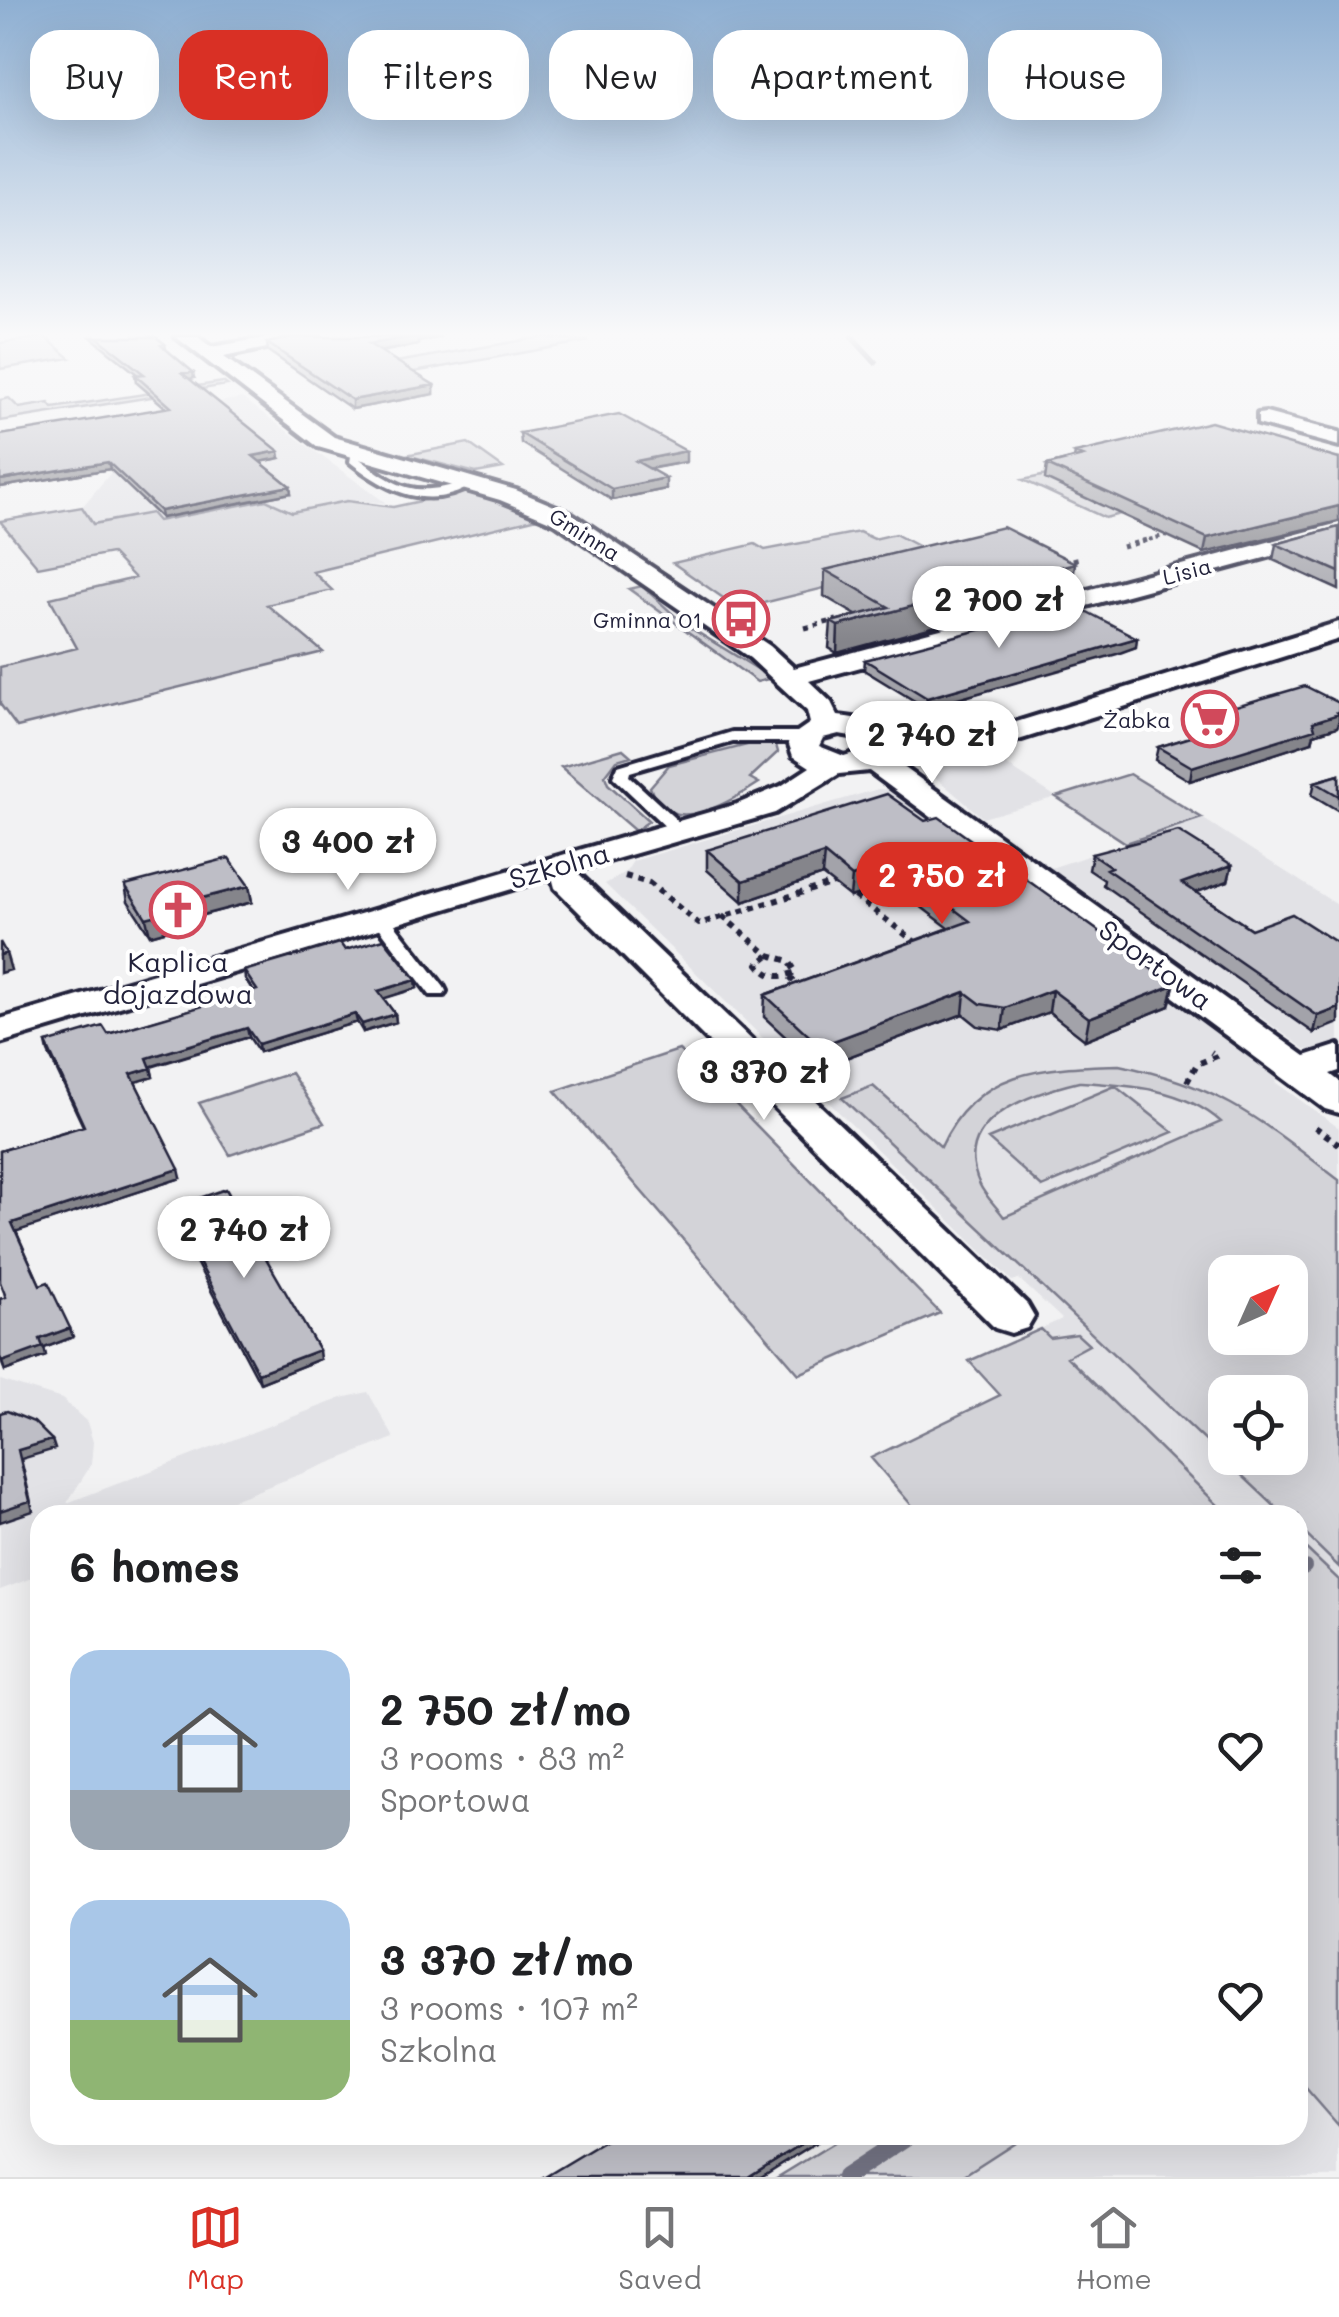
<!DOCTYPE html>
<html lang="en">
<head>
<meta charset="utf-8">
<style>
	body { margin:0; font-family:Mali,sans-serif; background:#f6f6f6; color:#202124; height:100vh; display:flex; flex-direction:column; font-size:38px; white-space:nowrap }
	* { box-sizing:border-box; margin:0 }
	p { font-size:32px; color:#757577 }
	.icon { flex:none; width:55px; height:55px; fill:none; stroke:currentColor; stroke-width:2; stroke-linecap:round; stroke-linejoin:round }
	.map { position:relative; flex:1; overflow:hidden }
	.details { position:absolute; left:30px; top:1505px; width:1278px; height:640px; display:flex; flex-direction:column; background:#fff; border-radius:30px; box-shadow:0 10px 40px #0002 }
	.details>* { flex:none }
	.hud { position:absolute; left:30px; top:30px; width:1280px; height:90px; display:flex; gap:20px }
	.needle { width:65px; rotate:45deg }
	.buttons { position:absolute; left:1208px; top:1255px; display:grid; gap:20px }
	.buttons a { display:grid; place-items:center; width:100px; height:100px; border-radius:20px; background:#fff; box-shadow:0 10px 40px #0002; font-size:50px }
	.price { position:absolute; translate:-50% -85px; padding:0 22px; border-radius:35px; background:#fff; color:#222; font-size:32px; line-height:65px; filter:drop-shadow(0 2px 5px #0008) }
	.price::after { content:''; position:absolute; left:50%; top:60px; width:30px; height:22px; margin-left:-15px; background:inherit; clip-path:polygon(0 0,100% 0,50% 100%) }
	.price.on { background:#d93025; color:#fff }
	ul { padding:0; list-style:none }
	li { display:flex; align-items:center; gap:30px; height:250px; padding:0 40px }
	li span { display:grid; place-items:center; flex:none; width:280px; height:200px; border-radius:30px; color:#555 }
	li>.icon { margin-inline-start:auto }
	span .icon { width:120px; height:120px; fill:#fffc; stroke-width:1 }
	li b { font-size:42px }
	h2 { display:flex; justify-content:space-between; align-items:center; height:120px; padding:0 40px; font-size:42px }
	.chip { padding:0 35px; border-radius:30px; background:#fff; box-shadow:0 10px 40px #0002; font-size:35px; line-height:90px }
	.chip.on { background:#d93025; color:#fff }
	.tab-bar { display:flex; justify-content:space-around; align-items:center; height:140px; border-top:2px solid #e0e0e0; background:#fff; font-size:28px; color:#757577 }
	.tab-bar a { display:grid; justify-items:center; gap:5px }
	.tab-bar .on { color:#d93025 }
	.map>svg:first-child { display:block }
</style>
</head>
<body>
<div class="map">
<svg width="1339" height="2177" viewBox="0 0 1339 2177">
	<rect width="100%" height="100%" fill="#f2f2f3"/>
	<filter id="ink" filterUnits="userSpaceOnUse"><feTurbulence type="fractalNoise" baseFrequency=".01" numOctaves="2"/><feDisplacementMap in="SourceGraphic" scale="20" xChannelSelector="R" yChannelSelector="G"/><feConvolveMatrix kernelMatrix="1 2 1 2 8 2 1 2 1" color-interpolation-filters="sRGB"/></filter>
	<g filter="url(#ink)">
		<!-- built -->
		<path fill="#e2e2e6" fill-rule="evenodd" d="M 242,398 L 386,503 L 347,501 L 292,512 L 266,500 L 157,521 L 150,513 L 92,524 L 82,507 L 114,469 L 8,486 L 0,477 L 0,440 Z
			M 989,753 L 1013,769 L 1056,797 L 983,818 L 928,771 Z
			M 878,789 L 893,790 L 1283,1078 L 1275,1082 L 1339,1128 L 1339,1580 L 1298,1542 L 1298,1515 L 1135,1515 L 983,1355 L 1062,1319 L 1019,1279 L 1012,1281 L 605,884 L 626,872 L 633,861 ZM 1225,1272 L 1290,1272 L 1290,1338 L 1225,1338 ZM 1225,1392 L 1290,1392 L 1290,1458 L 1225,1458 Z
			M 1202,818 L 1339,906 L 1339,1045 L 1320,1052 L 1305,1049 L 1051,868 Z
			M 0,1380 L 62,1399 L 87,1422 L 93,1442 L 91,1465 L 67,1503 L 342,1398 L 368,1392 L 394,1438 L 194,1515 L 40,1515 L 40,1575 L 0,1590 Z
			M 1298,2079 L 1339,2126 L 1339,2177 L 961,2177 L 1026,2135 L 1298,2135 Z"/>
		<!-- green -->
		<path fill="#d3d3d8" stroke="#7a7a8a" stroke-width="2.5" fill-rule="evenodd" d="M 45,337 L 70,358 L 0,369 L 0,343 Z
			M 542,337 L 589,341 L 397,375 L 379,365 Z
			M 223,382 L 227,385 L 0,421 L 0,400 L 9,398 L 19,408 L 49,403 L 53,408 Z
			M 468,443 L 503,468 L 476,473 L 406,455 Z
			M 1070,470 L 1151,506 L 1105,518 L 1023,480 Z
			M 467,491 L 546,516 L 313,572 L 332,590 L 267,605 L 323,652 L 17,727 L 0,704 L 0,667 L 77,648 L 50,598 L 135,578 L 111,553 L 38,567 L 0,521 L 82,507 L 93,524 L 151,513 L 158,521 L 266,500 L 292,512 L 347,501 L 393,507 Z
			M 859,532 L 874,539 L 895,534 L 942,559 L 739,609 L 673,563 L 755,544 L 765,550 Z
			M 642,586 L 684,624 L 772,678 L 757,682 L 629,589 Z
			M 774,738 L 778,752 L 750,778 L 759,783 C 730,802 667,841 650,787 L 669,765 Z
			M 623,749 L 631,756 L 617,760 L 605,776 L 608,784 L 649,821 L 635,831 L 561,767 Z
			M 1130,774 L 1202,818 L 1126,843 L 1056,797 Z
			M 679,1050 L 712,1080 L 940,1313 L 799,1374 L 555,1091 Z
			M 1119,1065 C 1221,1086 1259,1119 1339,1180 L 1339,1567 L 1298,1527 L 1298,1515 L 1284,1515 L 842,1098 L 873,1086 L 941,1147 C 976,1069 1043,1067 1119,1065 ZM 1079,1082 C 1128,1085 1183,1088 1221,1122 L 1004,1217 C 997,1207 985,1196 980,1185 C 949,1119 1033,1093 1079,1082 ZM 1225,1272 L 1290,1272 L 1290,1338 L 1225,1338 ZM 1225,1392 L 1290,1392 L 1290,1458 L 1225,1458 Z
			M 291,1073 L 324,1123 L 230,1155 L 199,1103 Z
			M 1115,1086 L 1173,1132 L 1042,1187 L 988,1139 Z
			M 1041,1329 L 1050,1338 L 1077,1334 L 1089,1345 L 1067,1357 L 1228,1515 L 920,1515 L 871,1458 L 1000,1395 L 969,1361 Z
			M 1298,1541 L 1339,1580 L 1339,2126 L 1298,2079 Z
			M 847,2135 L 1026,2135 L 961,2177 L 778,2177 Z"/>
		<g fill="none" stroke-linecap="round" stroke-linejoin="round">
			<!-- stream-far2 -->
			<path stroke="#727282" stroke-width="6" d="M 852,337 L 875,362"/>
			<!-- stream-far1 -->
			<path stroke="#727282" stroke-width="14" d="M 1298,1571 L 1305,1567"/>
			<!-- stream -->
			<path stroke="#727282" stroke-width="18" d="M 845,2177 L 909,2135"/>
			<!-- service casing -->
			<g stroke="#22223b" stroke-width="8">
				<path id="service" d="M 352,451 L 360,451 L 360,459 C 403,492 416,496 468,481 L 474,484 C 429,512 388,492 350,462 Z
					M 732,732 L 804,732 L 812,737 L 804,742 L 733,742 L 630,772 L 629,776 L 684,827 L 684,833 L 672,833 L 613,777 L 618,766 Z
					M 381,913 L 387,914 L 444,987 L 446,991 L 444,995 L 430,995 L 372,918 Z"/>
			</g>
			<!-- minor casing -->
			<g stroke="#22223b" stroke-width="8">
				<path id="minor" d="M 176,337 L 198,337 L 211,347 L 272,337 L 318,337 L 224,357 L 334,437 L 516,490 L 571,513 L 770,646 L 794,668 L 1339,523 L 1339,538 L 809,681 L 831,702 L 838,716 C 861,719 889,721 900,745 L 945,744 L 1339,622 L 1339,639 L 958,759 L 898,763 L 1305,1056 L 1339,1045 L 1339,1071 L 1330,1074 L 1339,1081 L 1339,1113 L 1325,1109 L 869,771 L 839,774 L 775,813 L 571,872 L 579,874 L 1027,1304 L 1034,1316 L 1027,1328 L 1011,1333 L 995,1328 L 555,888 L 552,877 L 0,1043 L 0,1019 L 737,804 L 781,786 L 810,767 L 793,756 L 787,739 L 810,723 L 807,711 L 750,658 L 555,523 L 500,500 L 318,447 ZM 839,734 L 857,737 L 870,748 L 844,756 L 819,746 L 823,738 Z
					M 1266,413 L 1339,432 L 1339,446 L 1258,424 L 1258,414 Z"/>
			</g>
			<!-- path-far2 -->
			<path stroke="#22223b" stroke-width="4" stroke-dasharray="4 4" stroke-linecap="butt" d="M 1141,542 L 1174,533"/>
			<!-- path-far1 -->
			<path stroke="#22223b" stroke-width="5" stroke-dasharray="5 5" stroke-linecap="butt" d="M 1122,547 L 1150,539
				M 1063,562 L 1081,558
				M 805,628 L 837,620"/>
			<!-- path -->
			<path stroke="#22223b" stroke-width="6" stroke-dasharray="6 6" stroke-linecap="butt" d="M 625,876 L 649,883 L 699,924 L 840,881
				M 855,896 L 918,944
				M 722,916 L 769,955
				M 769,955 L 789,961 L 796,972 C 779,978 770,979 758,964 Z
				M 790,977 L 801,988
				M 1187,1082 L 1197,1064 L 1217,1056 L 1211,1052
				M 1315,1127 L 1339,1144"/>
			<!-- service -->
			<use href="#service" fill="#fff" fill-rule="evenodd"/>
			<!-- minor -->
			<use href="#minor" fill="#fff" fill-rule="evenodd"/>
		</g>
		<!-- wall -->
		<path fill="#a3a3aa" stroke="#22223b" stroke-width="2.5" d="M 91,337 L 156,337 L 165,344 L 166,349 L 194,378 L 189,379 L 280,458 L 260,462 L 290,486 L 291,493 L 161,518 L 110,469 L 0,487 L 166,408 L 136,382 L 135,375 L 138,375 Z
			M 418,342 L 418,345 L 380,352 L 434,385 L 434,394 L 352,409 L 268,351 L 267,343 Z
			M 520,433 L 686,462 L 649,469 L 666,489 L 612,500 L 521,443 Z
			M 1075,453 L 1339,459 L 1204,553 L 1045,479 L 1047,465 L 1074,458 Z
			M 1339,527 L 1339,590 L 1273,560 L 1276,544 Z
			M 825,570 L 1072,589 L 837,653 L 829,648 L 831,622 L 856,615 L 824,596 Z
			M 1136,647 L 926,708 L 864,670 L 865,660 Z
			M 1236,706 L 1338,724 L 1337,727 L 1314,734 L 1312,742 L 1190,781 L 1155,760 L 1158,747 L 1200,734 L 1184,725 L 1187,711 Z
			M 1339,775 L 1339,811 L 1312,795 L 1315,782 Z
			M 925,821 L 1174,985 L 1169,1006 L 1085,1040 L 1049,1012 L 1002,1030 L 978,1026 L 963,1014 L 819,1068 L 764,1017 L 765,995 L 949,928 L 891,884 L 850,897 L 822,875 L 743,902 L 707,870 L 707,850 Z
			M 1092,854 L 1232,865 L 1228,881 L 1196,892 L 1251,929 L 1339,944 L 1314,1033 L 1103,885 L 1104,880 L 1089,870 Z
			M 125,885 L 249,886 L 252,902 L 195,917 L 196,922 L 150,935 L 128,901 Z
			M 345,950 L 416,980 L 417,988 L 383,998 L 395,1014 L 396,1022 L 363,1032 L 357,1022 L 259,1052 L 249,1037 L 151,1067 L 153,1077 L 135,1082 L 181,1178 L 16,1231 L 40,1285 L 73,1337 L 44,1348 L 46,1356 L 5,1371 L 0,1359 L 0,1299 L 5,1297 L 0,1151 L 83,1126 L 48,1052 L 46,1043 L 108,1034 L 254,992 L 245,979 L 244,971 Z
			M 170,1208 L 320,1359 L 260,1383 L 172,1217 Z"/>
		<!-- shaded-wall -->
		<path fill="#85858b" stroke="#22223b" stroke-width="2.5" d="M 412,337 L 442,337 L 418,342 L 418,345 L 370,353 L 369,344 Z
			M 193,372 L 194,378 L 183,380 L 182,373 Z
			M 434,385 L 434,394 L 352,409 L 352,400 Z
			M 279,451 L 280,458 L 254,463 L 253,456 Z
			M 686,451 L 686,462 L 636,471 L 636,461 Z
			M 108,462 L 110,469 L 0,487 L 0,480 Z
			M 666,478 L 666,489 L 612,500 L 612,489 Z
			M 290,486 L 291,493 L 161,518 L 160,511 Z
			M 1339,506 L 1339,521 L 1204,553 L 1207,538 Z
			M 1075,563 L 1072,589 L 837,653 L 838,626 Z
			M 1137,638 L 1136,647 L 1117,654 L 926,708 L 927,698 Z
			M 1339,711 L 1339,723 L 1337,727 L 1314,734 L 1312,742 L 1190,781 L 1192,767 Z
			M 824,854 L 822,875 L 743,902 L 743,881 Z
			M 893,863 L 891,884 L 850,897 L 852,877 Z
			M 1232,865 L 1228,881 L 1178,899 L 1182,883 Z
			M 249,886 L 252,902 L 195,917 L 196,922 L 150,935 L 146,918 L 190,901 Z
			M 6,953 L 11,970 L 0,973 L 0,955 Z
			M 416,980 L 417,988 L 379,1000 L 378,991 Z
			M 1174,985 L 1169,1006 L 1085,1040 L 1089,1018 Z
			M 1052,990 L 1049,1012 L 1002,1030 L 1005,1008 Z
			M 965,992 L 963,1014 L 819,1068 L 820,1046 Z
			M 1339,1008 L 1339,1023 L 1314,1033 L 1318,1016 Z
			M 355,1014 L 357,1022 L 259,1052 L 258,1044 Z
			M 395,1014 L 396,1022 L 363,1032 L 362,1024 Z
			M 247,1028 L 249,1037 L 149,1067 L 147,1058 Z
			M 151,1068 L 153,1077 L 133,1083 L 131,1074 Z
			M 179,1169 L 181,1178 L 15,1232 L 12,1223 Z
			M 70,1328 L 73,1337 L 44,1348 L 46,1356 L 5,1371 L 2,1362 L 40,1339 Z
			M 319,1350 L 320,1359 L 260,1383 L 258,1373 Z
			M 52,1440 L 55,1449 L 21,1459 L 33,1511 L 0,1522 L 0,1511 L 18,1450 Z
			M 816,2135 L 828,2135 L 761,2177 L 748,2177 Z"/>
		<!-- building -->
		<path fill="#bebec6" stroke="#22223b" stroke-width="2.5" d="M 97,337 L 156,337 L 165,344 L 161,345 L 193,372 L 182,373 L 279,451 L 253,456 L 290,486 L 160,511 L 108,462 L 0,480 L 0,435 L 171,407 L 135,375 L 144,374 Z
			M 292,337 L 412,337 L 369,344 L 434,385 L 352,400 L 267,343 Z
			M 619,414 L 686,451 L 636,461 L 666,478 L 612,489 L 520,433 Z
			M 1211,422 L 1339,459 L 1339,506 L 1207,538 L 1047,465 L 1083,456 L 1075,453 Z
			M 1003,527 L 1075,563 L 838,626 L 831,622 L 889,607 L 825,570 Z
			M 1339,527 L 1339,572 L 1276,544 Z
			M 1074,605 L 1137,638 L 927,698 L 865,660 Z
			M 1305,686 L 1339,703 L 1339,711 L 1337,712 L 1339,714 L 1313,722 L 1315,729 L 1192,767 L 1158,747 L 1217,729 L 1187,711 L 1225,700 L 1236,706 Z
			M 1339,775 L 1339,796 L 1315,782 Z
			M 887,794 L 925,821 L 939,817 L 1174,985 L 1089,1018 L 1052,990 L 1005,1008 L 981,1004 L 965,992 L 820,1046 L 765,995 L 970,921 L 893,863 L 852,877 L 824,854 L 743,881 L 707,850 Z
			M 1178,831 L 1232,865 L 1182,883 L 1251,929 L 1292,914 L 1339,944 L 1339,1008 L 1318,1016 L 1106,869 L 1111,867 L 1092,854 Z
			M 229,858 L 249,886 L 190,901 L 193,906 L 146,918 L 125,885 Z
			M 384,939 L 416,980 L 378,991 L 395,1014 L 362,1024 L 355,1014 L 258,1044 L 247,1028 L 147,1058 L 151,1068 L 131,1074 L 179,1169 L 12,1223 L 40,1285 L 48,1282 L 70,1328 L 40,1339 L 43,1347 L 2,1362 L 0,1357 L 0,1299 L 6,1297 L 0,1282 L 0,1151 L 84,1126 L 46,1043 L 103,1026 L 108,1034 L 257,990 L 244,971 L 340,943 L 345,950 Z
			M 0,942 L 6,953 L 0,955 Z
			M 226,1189 L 319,1350 L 258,1373 L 170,1208 Z
			M 7,1411 L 34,1422 L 52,1440 L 18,1450 L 30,1501 L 0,1511 L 0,1413 Z
			M 615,2135 L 816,2135 L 748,2177 L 545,2177 Z"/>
	</g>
	<!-- sky -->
	<linearGradient id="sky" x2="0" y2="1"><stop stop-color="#8eafd2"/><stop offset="0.52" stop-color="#f9f9fa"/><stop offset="1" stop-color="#f9f9fa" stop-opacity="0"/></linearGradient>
	<rect width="1339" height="642" fill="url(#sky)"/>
	<!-- icons -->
	<defs>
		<g id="bus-ring" transform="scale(2.875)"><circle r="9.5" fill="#fff" stroke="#d1495b" stroke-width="1.5"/><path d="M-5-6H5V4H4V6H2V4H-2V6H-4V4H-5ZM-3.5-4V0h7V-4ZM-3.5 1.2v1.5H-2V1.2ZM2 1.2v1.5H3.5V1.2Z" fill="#d1495b"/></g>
		<g id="supermarket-ring" transform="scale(2.875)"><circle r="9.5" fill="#fff" stroke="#d1495b" stroke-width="1.5"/><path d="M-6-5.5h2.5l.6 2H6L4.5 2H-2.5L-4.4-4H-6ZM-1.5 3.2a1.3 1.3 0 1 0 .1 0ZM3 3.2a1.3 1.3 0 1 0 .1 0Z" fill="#d1495b"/></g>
		<g id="church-ring" transform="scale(2.875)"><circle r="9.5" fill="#fff" stroke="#d1495b" stroke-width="1.5"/><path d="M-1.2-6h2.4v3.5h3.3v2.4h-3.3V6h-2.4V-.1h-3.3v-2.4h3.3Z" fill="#d1495b"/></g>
	</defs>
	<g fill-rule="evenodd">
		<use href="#bus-ring" x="741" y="619"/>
		<use href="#supermarket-ring" x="1210" y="719"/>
		<use href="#church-ring" x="178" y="910"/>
	</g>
	<g text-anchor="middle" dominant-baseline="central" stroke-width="8" stroke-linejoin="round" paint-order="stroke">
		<!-- far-street labels -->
		<g font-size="22" fill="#22223b" stroke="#fff">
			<text transform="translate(585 534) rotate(32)">Gminna</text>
			<text transform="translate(1187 571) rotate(-15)">Lisia</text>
		</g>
		<!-- far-poi labels -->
		<g font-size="22" fill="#22223b" stroke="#fff" text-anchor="end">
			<text x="702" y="619">Gminna 01</text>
			<text x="1171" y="719">Żabka</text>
		</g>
		<!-- street labels -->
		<g font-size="28" fill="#22223b" stroke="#fff">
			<text transform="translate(559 865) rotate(-16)">Szkolna</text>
			<text transform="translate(1156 964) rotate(36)">Sportowa</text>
		</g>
		<!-- poi labels -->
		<g font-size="28" fill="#22223b" stroke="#fff">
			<text x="178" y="961">Kaplica<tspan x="178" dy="32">dojazdowa</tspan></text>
		</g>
	</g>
</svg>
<div class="buttons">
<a><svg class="needle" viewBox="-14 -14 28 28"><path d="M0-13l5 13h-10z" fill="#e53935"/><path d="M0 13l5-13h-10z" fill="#757577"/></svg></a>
<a><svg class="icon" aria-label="locate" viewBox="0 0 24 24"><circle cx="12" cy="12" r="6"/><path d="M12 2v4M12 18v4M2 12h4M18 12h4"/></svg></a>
</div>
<b class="price" style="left:999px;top:651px">2 700 zł</b>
<b class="price" style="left:932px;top:786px">2 740 zł</b>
<b class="price" style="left:348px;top:893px">3 400 zł</b>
<b class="price on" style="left:942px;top:927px">2 750 zł</b>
<b class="price" style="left:764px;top:1123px">3 370 zł</b>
<b class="price" style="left:244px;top:1281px">2 740 zł</b>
<div class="hud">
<a class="chip">Buy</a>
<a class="chip on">Rent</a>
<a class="chip">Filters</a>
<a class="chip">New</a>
<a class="chip">Apartment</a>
<a class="chip">House</a>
</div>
<section class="details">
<h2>6 homes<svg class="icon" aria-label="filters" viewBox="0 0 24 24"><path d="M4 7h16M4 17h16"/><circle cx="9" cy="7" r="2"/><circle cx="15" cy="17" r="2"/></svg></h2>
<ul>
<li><span style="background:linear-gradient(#a9c7e8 70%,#9aa5b1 0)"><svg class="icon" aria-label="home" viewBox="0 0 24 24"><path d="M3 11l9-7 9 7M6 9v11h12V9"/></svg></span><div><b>2 750 zł/mo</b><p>3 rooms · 83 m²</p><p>Sportowa</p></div><svg class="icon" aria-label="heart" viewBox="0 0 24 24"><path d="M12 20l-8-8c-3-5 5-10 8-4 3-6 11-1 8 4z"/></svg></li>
<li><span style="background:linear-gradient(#a9c7e8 60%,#8fb573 0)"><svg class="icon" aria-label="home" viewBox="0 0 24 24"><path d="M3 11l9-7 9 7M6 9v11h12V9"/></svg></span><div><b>3 370 zł/mo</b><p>3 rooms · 107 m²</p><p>Szkolna</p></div><svg class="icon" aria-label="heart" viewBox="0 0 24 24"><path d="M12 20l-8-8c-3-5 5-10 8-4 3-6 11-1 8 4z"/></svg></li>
</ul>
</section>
</div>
<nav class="tab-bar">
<a class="on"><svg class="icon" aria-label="map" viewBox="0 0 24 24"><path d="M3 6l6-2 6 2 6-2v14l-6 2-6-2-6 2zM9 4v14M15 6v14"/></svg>Map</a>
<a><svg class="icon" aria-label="saved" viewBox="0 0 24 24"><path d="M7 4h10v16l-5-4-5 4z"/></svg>Saved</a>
<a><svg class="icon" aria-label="home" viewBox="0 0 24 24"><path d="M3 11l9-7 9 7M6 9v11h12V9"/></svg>Home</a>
</nav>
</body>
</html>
